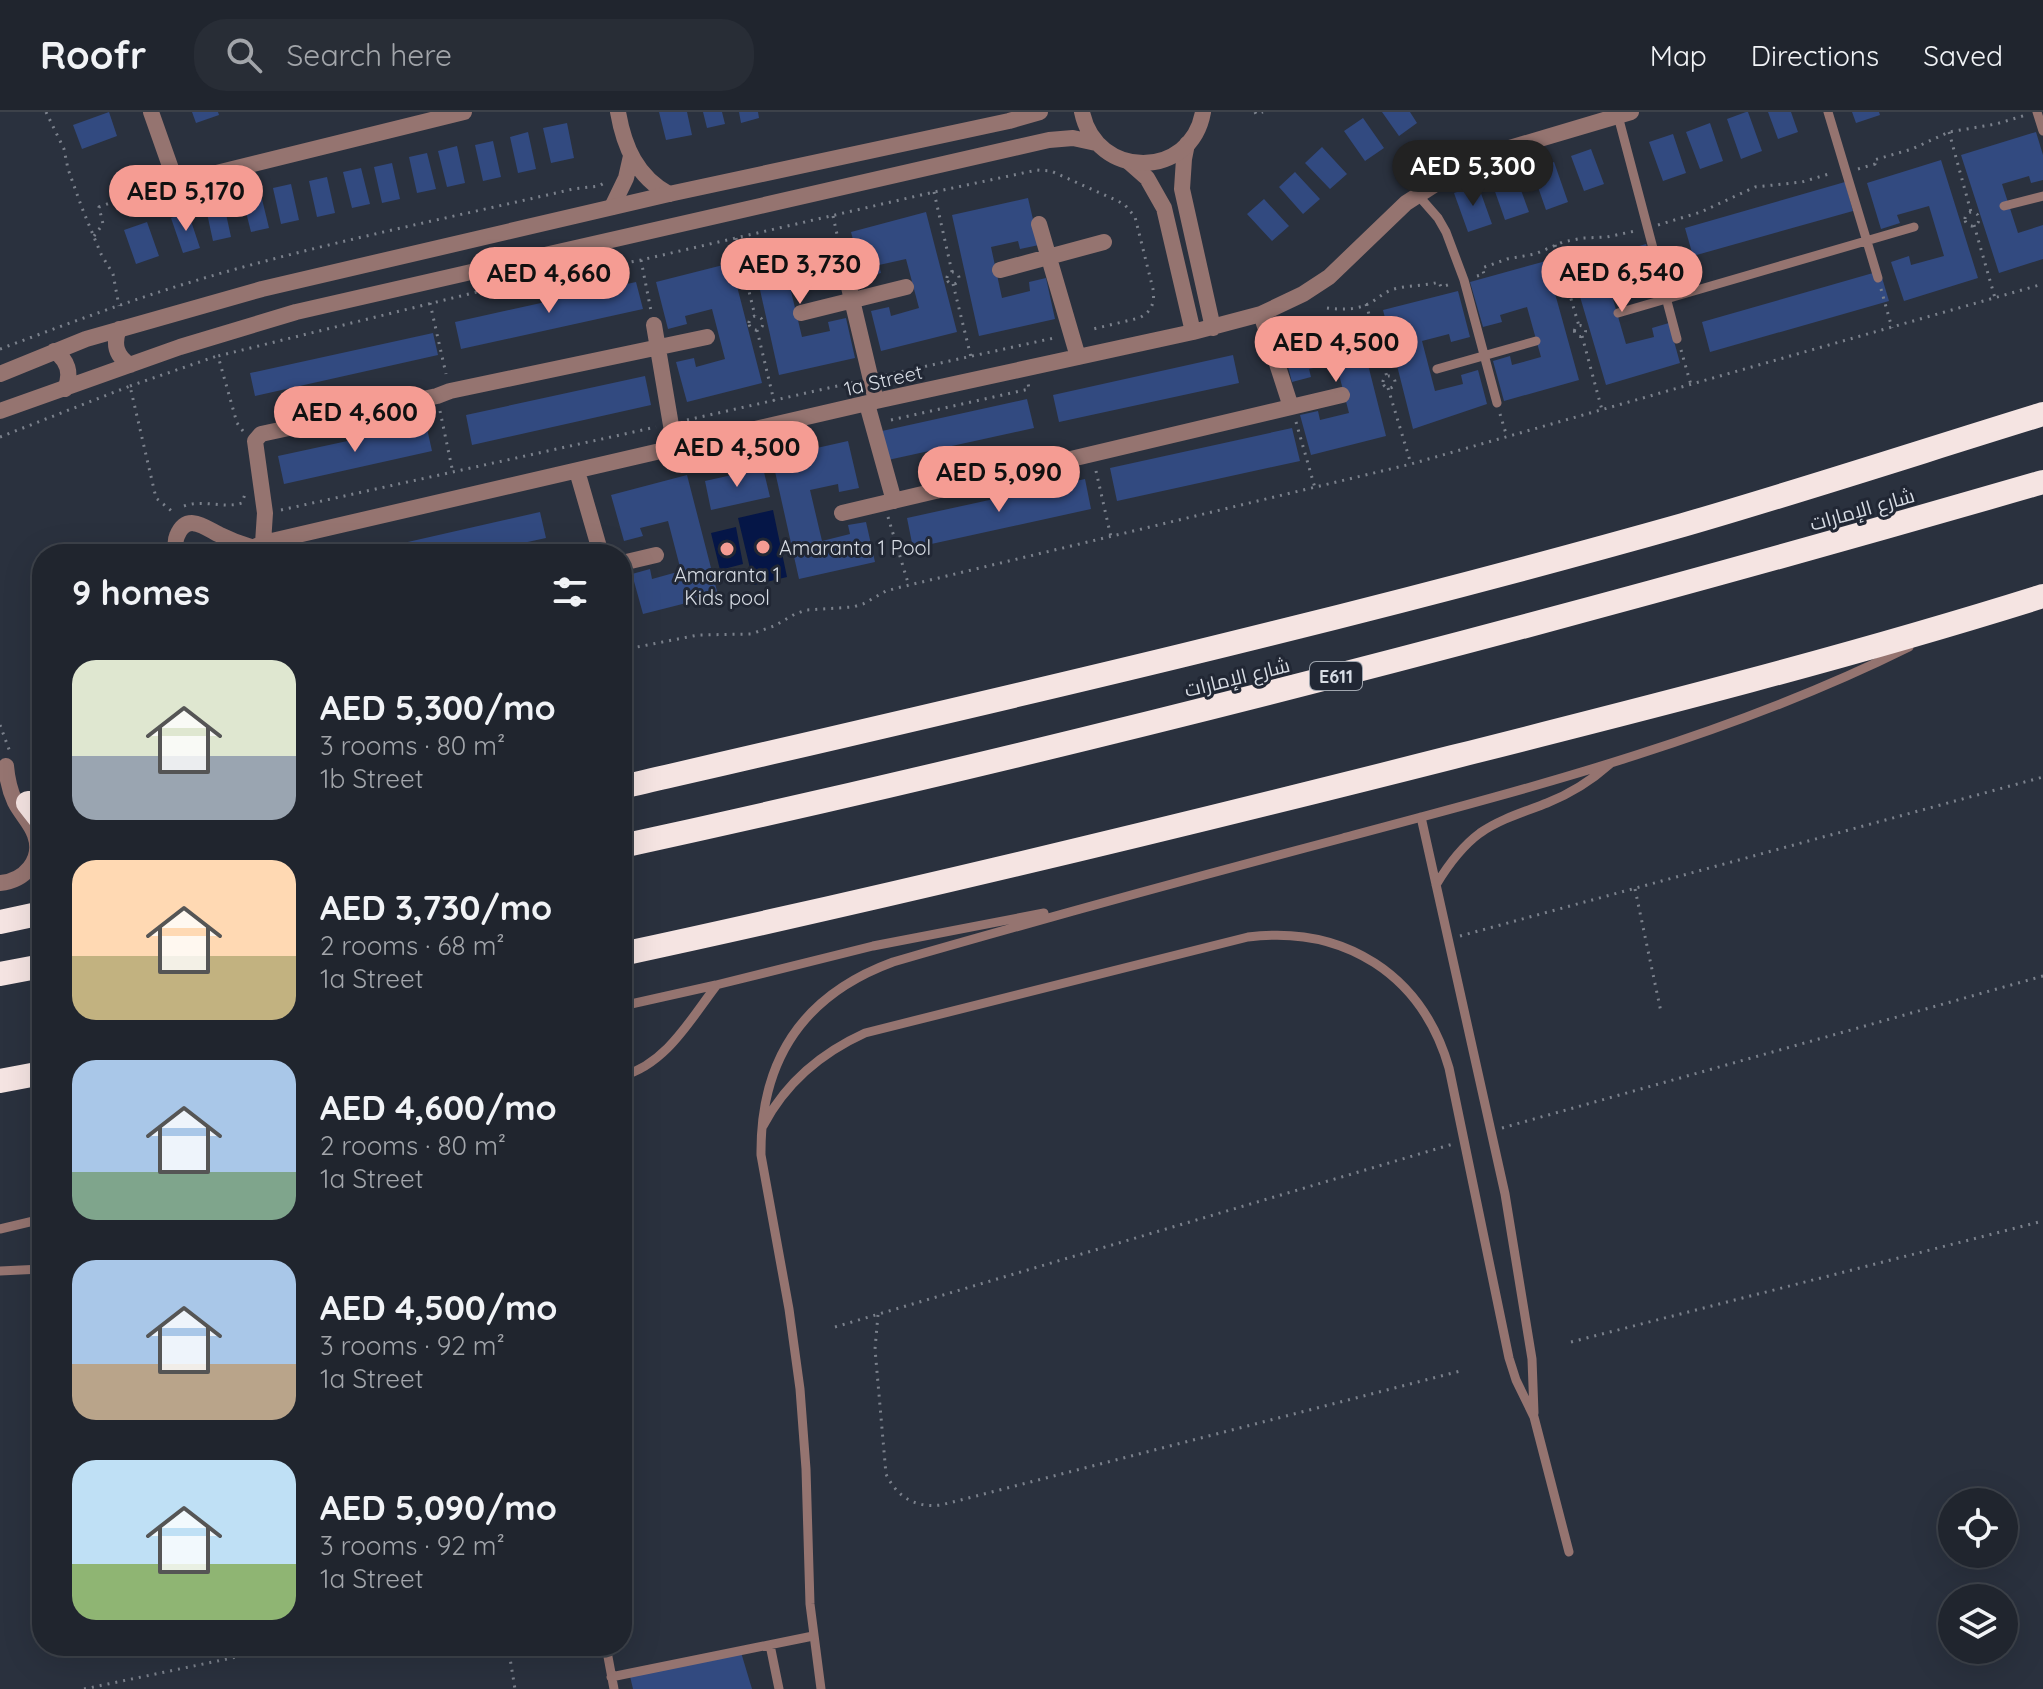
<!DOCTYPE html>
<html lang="en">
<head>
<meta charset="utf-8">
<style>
	body { margin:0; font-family:Quicksand,Cairo,sans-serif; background:#282d36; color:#f1f3f6; height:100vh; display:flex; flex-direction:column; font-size:30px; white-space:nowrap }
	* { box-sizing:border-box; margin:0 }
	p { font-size:26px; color:#a2a5aa }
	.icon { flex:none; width:44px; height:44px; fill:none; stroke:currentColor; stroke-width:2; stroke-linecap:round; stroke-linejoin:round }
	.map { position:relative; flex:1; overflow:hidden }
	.sheet { position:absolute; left:32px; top:432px; width:600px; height:1112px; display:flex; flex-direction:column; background:#20252e; border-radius:32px; box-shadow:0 8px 32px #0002,0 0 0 2px #3d424a }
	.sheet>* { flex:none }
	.fabs { position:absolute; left:1938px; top:1376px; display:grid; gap:16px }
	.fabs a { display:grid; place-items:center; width:80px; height:80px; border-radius:50%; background:#20252e; box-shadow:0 8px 32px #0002,0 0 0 2px #3d424a; font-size:40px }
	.price { position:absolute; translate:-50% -68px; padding:0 18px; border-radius:28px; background:#f59c93; color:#111; font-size:26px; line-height:52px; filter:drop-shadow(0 2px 4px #0008) }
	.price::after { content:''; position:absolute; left:50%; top:48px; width:24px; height:18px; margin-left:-12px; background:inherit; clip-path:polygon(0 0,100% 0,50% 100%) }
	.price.current { background:#222; color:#fff }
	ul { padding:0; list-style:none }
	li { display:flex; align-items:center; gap:24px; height:200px; padding:0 40px }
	li span { display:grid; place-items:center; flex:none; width:224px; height:160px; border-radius:24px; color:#555 }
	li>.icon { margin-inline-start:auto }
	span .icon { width:96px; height:96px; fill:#fffc; stroke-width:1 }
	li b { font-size:34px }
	h2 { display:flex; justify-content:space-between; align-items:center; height:96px; padding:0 40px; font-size:34px }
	header { display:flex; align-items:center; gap:48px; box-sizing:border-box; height:112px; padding:0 40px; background:#20252e; border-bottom:2px solid #3d424a }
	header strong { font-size:38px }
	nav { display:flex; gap:44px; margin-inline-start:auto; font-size:28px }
	.search { width:560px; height:72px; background:#282d36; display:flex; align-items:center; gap:20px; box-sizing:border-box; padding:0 28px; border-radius:32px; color:#a2a5aa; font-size:30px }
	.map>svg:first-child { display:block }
</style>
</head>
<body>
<header>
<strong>Roofr</strong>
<div class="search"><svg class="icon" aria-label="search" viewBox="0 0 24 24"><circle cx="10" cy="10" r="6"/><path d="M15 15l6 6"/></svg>Search here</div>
<nav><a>Map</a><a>Directions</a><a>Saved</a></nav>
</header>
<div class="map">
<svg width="2043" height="1577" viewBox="0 0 2043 1577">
	<rect width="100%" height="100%" fill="#2a313e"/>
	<!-- water -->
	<path fill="#051647" d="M 773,398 L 787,465 L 754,473 L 738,406 Z
		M 736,415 L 743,452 L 720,458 L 711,421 Z"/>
	<!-- building -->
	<path fill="#324a80" d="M 109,0 L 117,24 L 82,37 L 73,13 Z
		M 192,0 L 218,0 L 219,3 L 196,11 Z
		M 659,0 L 687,0 L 692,23 L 666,28 Z
		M 703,0 L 722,0 L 725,12 L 707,16 Z
		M 739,0 L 758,0 L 759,6 L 741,11 Z
		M 1382,0 L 1410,0 L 1417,11 L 1399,24 Z
		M 1746,0 L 1748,0 L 1762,39 L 1741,47 L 1727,7 Z
		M 1768,0 L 1791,0 L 1798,20 L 1778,27 Z
		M 1852,0 L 1879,0 L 1880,3 L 1856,11 Z
		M 1363,6 L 1384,36 L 1365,49 L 1344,19 Z
		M 567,11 L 574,46 L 551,51 L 543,16 Z
		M 1710,11 L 1723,49 L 1700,57 L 1686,20 Z
		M 528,20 L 536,57 L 518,61 L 510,25 Z
		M 2036,20 L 2043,43 L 2043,68 L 2031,71 L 2029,64 L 2002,72 L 2018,121 L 2043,113 L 2043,147 L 1999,161 L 1961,43 Z
		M 1673,22 L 1686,61 L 1663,69 L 1649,30 Z
		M 493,29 L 501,65 L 483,69 L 475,33 Z
		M 457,34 L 465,71 L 447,75 L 438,39 Z
		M 1322,35 L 1347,62 L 1330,77 L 1305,51 Z
		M 1591,37 L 1604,72 L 1584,79 L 1571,44 Z
		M 427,41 L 436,77 L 417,81 L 409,45 Z
		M 1941,48 L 1978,166 L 1904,189 L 1891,150 L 1909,144 L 1911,153 L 1944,144 L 1929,94 L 1897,103 L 1900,111 L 1881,117 L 1867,71 Z
		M 1554,50 L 1568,90 L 1546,98 L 1532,58 Z
		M 392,51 L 400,87 L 382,91 L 374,55 Z
		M 361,56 L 370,92 L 352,96 L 343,60 Z
		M 1295,60 L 1320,87 L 1303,102 L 1279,75 Z
		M 1515,62 L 1529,100 L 1505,108 L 1492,71 Z
		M 327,65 L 335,101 L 317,105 L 309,69 Z
		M 1845,70 L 1853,99 L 1693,144 L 1685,116 Z
		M 291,72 L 299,108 L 281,112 L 273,76 Z
		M 1478,73 L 1492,112 L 1468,120 L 1454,81 Z
		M 260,79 L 269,116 L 251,120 L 242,84 Z
		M 1028,86 L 1039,133 L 1020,137 L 1018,129 L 991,135 L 1002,186 L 1030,179 L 1029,170 L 1046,166 L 1055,207 L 979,224 L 952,103 Z
		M 1264,87 L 1289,114 L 1272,129 L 1247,102 Z
		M 223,88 L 231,125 L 213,129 L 205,92 Z
		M 188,100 L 200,136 L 183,141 L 171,106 Z
		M 926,100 L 957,220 L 881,239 L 871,199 L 889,195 L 891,204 L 919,196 L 906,147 L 879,153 L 881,161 L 863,166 L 851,120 Z
		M 147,110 L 159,144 L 136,152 L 124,118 Z
		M 828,126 L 838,172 L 819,176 L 818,168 L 790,175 L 802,225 L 830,219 L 828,210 L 846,206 L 855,246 L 779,263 L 752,142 Z
		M 1646,132 L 1659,178 L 1641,184 L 1638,176 L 1612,184 L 1626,232 L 1654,225 L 1652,216 L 1669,211 L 1680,251 L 1606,273 L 1571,154 Z
		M 1546,149 L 1579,268 L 1504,289 L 1493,249 L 1510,244 L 1512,253 L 1541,245 L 1527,195 L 1500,203 L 1502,210 L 1483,215 L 1470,170 Z
		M 731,151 L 762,271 L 687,290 L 676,250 L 694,246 L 696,255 L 725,247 L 712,197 L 685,204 L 687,212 L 668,217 L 656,170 Z
		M 1880,159 L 1889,189 L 1710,240 L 1702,210 Z
		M 636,170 L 643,197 L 461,237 L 455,210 Z
		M 1458,179 L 1470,225 L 1451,230 L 1449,222 L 1422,229 L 1435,279 L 1463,272 L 1461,263 L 1478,258 L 1487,292 L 1413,317 L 1383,198 Z
		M 1356,205 L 1386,324 L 1311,343 L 1300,303 L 1318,299 L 1320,308 L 1349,301 L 1336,251 L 1309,257 L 1311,265 L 1292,270 L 1280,224 Z
		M 433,221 L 438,243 L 255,284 L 250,261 Z
		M 1233,243 L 1239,271 L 1059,310 L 1053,283 Z
		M 645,264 L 651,293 L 472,333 L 466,303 Z
		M 1027,287 L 1034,316 L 888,348 L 882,319 Z
		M 426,312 L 432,339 L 284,372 L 278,344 Z
		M 1292,316 L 1300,349 L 1117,389 L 1110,356 Z
		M 848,329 L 859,376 L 839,380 L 838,372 L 810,378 L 822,429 L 850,422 L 848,413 L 866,410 L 875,450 L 799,467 L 772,346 Z
		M 763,356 L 770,385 L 711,398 L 705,369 Z
		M 687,363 L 718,483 L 643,502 L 632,462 L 650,457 L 652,467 L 681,459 L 668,409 L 640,416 L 643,424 L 624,429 L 611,383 Z
		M 1085,367 L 1091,397 L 913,436 L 907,406 Z
		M 540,400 L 546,426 L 473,442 L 355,442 Z
		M 740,1537 L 752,1577 L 633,1577 L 629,1560 Z"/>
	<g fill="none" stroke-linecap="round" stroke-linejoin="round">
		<!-- path -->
		<path stroke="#7b818c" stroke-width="3" stroke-dasharray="2 6" stroke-linecap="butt" d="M 46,0 L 64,37 L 68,57 L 82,96 L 101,142 L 113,162 L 119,194
			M 1255,0 L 1256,2 L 1263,0
			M 1949,20 L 1971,100
			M 1858,57 L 1875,52 L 1874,48 L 1912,37 L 1949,20 L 1996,12 L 2026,3
			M 934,80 L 952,160
			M1965 107a7 7 0 1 1 14 0a7 7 0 1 1-14 0Z
			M 833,104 L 840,136
			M 1658,113 L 1701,100 L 1755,75 L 1802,70 L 1832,61 L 1832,62
			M 1974,113 L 1995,186
			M 94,124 L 103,112 L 99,95 L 110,91
			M 736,126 L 755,204
			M 1555,133 L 1579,214
			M 641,148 L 651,199
			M947 166a6 6 0 1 1 12 0a6 6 0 1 1-12 0Z
			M 1477,164 L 1484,162 L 1482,156 L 1507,147 L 1535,142 L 1563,130 L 1583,126 L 1607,125 L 1635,119
			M 953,172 L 971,245
			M 1881,177 L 1892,216
			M 430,191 L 446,262
			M 1366,192 L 1387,265
			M 1327,196 C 1342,198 1358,198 1372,190 C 1379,185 1385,180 1394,177 C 1409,173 1425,174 1439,170 L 1441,175 L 1451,172
			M749 211a7 7 0 1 1 14 0a7 7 0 1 1-14 0Z
			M1574.5 219a5.5 5.5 0 1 1 11 0a5.5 5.5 0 1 1-11 0Z
			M 757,218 L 774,289
			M 1582,224 L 1602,298
			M 0,237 C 67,212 133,187 201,167 C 323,131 449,106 573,77 L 599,74 L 604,71
			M 1681,238 L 1691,273
			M 886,263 L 1054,226
			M1383 270a6 6 0 1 1 12 0a6 6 0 1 1-12 0Z
			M 130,274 L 217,244
			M 1388,276 L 1411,352
			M 440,299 L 453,361
			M 1500,302 L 1507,325
			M 687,308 L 855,270
			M 891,308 L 1029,277 L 1028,271
			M 1296,310 L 1315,376
			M 243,319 L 237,311 L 218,244 L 485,178 L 641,148 L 934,80 L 1037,58 L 1051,59 L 1118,89 L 1125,93 L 1135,105 L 1153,177 C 1155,190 1152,200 1139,206 L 1089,218
			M 0,325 L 130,274 L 156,386 L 174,401
			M 1096,359 L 1111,425
			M 184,394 C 203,387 223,397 242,391 L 245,382
			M 281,398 L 656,315
			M 888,405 L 909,474
			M 622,522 L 626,537
			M 622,538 L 698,523 L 751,522 L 774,514 L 795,502 L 806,498 L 853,495 L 863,492 L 886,479 L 897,476 L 1411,352 L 2043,172
			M 0,613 L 10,640
			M 1635,777 L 1661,900
			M 1460,824 L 2043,665
			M 1502,1016 L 2043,864
			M 878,1203 L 875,1237 L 886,1362 C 897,1385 915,1396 941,1393 L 1464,1258
			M 835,1215 L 1453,1032
			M 1571,1230 L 2043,1109
			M 508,1534 L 515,1577
			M 84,1577 L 289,1534"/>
		<!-- service -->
		<path stroke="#957470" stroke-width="9" d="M 1828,0 L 1878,166
			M 2037,0 L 2043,19
			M 1618,4 L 1677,227
			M 1417,82 L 1438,106 L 1446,120 L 1464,168 L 1497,291
			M 2004,94 L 2043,84
			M 1618,201 L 1914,115
			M 1437,257 L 1536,229
			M 1421,705 L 1505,1082 L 1532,1247 L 1534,1301
			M 1436,773 C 1448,753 1461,735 1480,721 C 1500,707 1524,700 1547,691 C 1570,682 1592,668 1610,652
			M 622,894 L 716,873 L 873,834 L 1044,801
			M 622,964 C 666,952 690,908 716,874
			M 763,1014 C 786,970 821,941 865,921 L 1248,825 C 1344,813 1422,862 1449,956 L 1509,1246 L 1516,1268 L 1534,1305 L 1569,1440
			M 0,1117 L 42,1107
			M 0,1159 L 42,1157
			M 770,1533 L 779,1577
			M 606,1534 L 614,1577
			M 611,1565 L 813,1524
			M 821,1577 L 810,1492 L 806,1357 L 800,1277 L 789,1197 L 761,1043 C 760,948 803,883 893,850 C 1042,807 1192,766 1343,726 C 1535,675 1730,624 1909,535"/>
		<!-- minor -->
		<path stroke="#957470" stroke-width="16" d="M 151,0 L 176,71
			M 618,0 C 624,35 637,65 669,82
			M 1187,32 L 1184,47 L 1182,77 L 1213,216
			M 1130,51 L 1147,66 L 1164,96 L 1193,220
			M 124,86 L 176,71 L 464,0
			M 612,95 L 626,66 L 631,44
			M 1039,112 L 1078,245
			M 843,150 L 876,289
			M 1000,158 L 1104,130
			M 801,201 L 906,175
			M 1261,202 L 1291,295
			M 654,213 L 675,337
			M 867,292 L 894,389
			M 577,359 L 601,442
			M 842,401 L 1342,283
			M 263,431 L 265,401 L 255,329 L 261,322 L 437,284 L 450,279 L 707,225
			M 180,442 C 176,436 174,431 177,424 C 187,399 207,417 220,423 C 230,428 240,432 251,435
			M 239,442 L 263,431 L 876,289 L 1193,220 L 1261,202 L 1303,182 L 1329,165 L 1406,91 L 1462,55 L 1503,38 L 1631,0
			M 622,451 L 656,443"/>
		<!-- tertiary -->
		<path stroke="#957470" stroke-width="16" d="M 1082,0 C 1096,68 1191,68 1203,0
			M 119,217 C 113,232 116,244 130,253
			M 54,239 C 68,248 72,261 65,277
			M 0,262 L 86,227 L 262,177 L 669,82 L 1009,9 L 1040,0
			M 0,299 L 180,235 L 296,200 L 1049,28 L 1073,26 L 1096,31
			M 0,771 C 24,769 44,748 35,723 C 31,711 21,702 15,690 C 10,679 7,666 6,654"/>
		<!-- motorway -->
		<path stroke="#f5e4e2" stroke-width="24" d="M 622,675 C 977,593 1332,512 1683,413 C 1804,378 1923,339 2043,302
			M 28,691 L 42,709
			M 622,734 C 1100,630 1573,506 2043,370
			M 0,810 L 42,801
			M 622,842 C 900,782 1177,715 1453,645 C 1651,595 1849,545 2043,484
			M 0,862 L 42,854
			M 0,969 L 42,961"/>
	</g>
	<!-- markers -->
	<g fill="#f59c93" stroke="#212734" stroke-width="3">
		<circle cx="763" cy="435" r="8"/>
		<circle cx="727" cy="437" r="8"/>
	</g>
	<g text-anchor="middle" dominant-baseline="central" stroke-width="6" stroke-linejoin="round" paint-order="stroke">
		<!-- shield labels -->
		<rect fill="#212734" stroke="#a0a6af" stroke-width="2" x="1310" y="550" width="52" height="28" rx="6"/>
		<g font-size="18" font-weight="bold" fill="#d7dce4">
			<text x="1336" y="564">E611</text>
		</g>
		<!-- street labels -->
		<g font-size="20" fill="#d7dce4" stroke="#212734">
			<text transform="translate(883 268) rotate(-13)">1a Street</text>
			<text transform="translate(1862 397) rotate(-16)">شارع الإمارات</text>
			<text transform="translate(1237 565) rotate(-14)">شارع الإمارات</text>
		</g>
		<!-- poi labels -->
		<g font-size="20" fill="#d7dce4" stroke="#212734" text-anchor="start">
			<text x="779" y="435">Amaranta 1 Pool</text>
			<text x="727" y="462" text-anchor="middle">Amaranta 1<tspan x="727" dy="23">Kids pool</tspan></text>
		</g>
	</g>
</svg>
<div class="fabs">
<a><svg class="icon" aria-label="locate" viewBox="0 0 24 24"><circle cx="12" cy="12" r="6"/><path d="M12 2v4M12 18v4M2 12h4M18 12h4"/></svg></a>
<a><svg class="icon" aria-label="layers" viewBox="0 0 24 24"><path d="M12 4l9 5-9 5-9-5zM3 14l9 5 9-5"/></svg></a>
</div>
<b class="price current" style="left:1473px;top:96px">AED 5,300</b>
<b class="price" style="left:186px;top:121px">AED 5,170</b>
<b class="price" style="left:800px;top:194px">AED 3,730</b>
<b class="price" style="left:1622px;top:202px">AED 6,540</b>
<b class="price" style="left:549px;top:203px">AED 4,660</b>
<b class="price" style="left:1336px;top:272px">AED 4,500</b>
<b class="price" style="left:355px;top:342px">AED 4,600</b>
<b class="price" style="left:737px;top:377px">AED 4,500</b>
<b class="price" style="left:999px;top:402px">AED 5,090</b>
<section class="sheet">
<h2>9 homes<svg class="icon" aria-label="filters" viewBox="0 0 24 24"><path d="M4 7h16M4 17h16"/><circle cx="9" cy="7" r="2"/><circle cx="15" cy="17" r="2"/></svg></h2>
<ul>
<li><span style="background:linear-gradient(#dfe7d0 60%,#9aa5b1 0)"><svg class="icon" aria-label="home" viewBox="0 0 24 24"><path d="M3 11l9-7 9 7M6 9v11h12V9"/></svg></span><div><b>AED 5,300/mo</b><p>3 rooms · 80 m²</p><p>1b Street</p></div></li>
<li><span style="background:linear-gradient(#ffd9b3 60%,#c2b280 0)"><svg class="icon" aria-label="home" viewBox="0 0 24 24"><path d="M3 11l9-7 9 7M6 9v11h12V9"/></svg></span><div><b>AED 3,730/mo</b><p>2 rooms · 68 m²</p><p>1a Street</p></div></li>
<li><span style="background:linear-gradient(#a9c7e8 70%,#7fa58c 0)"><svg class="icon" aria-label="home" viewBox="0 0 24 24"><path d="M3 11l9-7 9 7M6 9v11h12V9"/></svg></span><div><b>AED 4,600/mo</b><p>2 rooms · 80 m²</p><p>1a Street</p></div></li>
<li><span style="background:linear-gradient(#a9c7e8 65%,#b9a48a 0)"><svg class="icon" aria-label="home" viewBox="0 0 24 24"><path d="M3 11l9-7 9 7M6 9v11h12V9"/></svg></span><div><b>AED 4,500/mo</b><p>3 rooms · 92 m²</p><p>1a Street</p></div></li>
<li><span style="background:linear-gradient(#bfe0f5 65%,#8fb573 0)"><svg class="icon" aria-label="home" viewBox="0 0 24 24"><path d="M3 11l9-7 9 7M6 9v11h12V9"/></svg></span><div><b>AED 5,090/mo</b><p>3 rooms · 92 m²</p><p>1a Street</p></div></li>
</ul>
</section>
</div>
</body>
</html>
